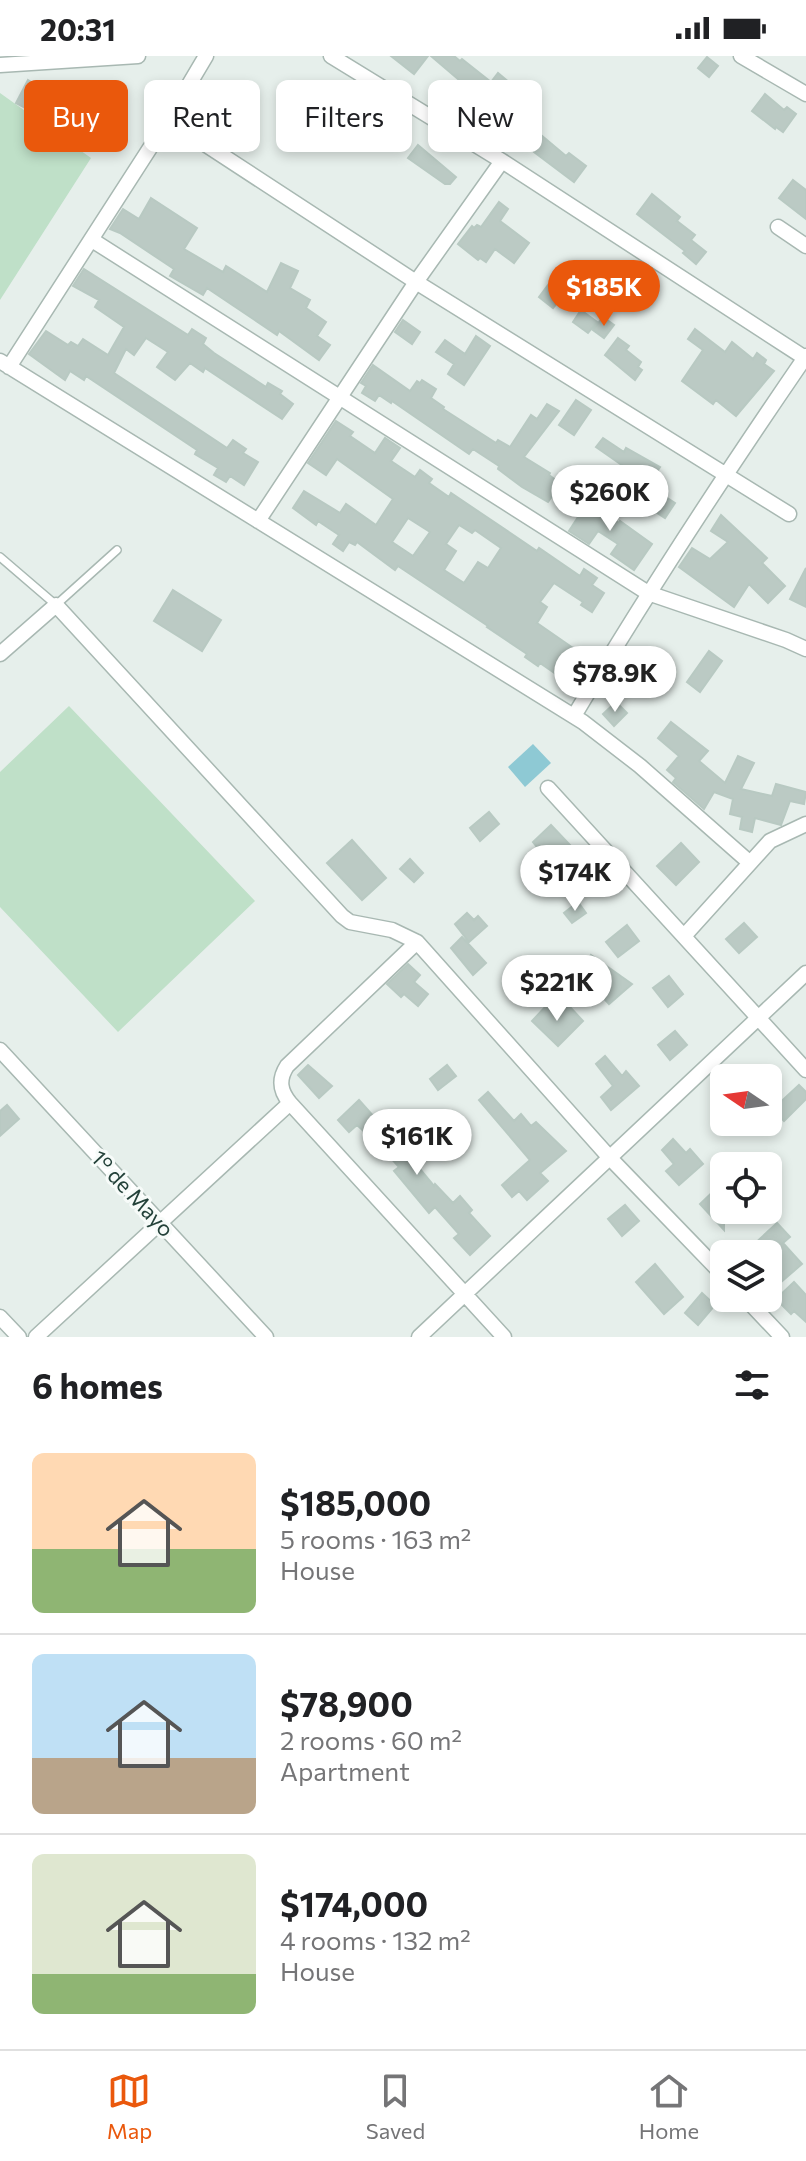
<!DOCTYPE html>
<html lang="en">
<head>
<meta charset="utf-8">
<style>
	body { margin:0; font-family:Commissioner,sans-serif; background:#f2f2f2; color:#202124; height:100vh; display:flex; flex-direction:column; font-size:30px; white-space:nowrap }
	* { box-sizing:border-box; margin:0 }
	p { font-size:26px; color:#757577 }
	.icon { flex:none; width:44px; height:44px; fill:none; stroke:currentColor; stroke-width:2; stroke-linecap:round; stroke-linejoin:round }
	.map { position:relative; height:1281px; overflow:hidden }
	.drawer { display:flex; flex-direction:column; background:#fff; flex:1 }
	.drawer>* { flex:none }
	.hud { position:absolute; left:24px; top:24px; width:758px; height:72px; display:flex; gap:16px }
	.needle { width:52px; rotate:283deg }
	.buttons { position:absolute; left:710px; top:1008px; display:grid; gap:16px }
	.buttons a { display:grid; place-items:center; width:72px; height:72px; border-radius:12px; background:#fff; box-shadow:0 4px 12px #0003; font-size:40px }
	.price { position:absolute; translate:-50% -68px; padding:0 18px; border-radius:28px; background:#fff; color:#222; font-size:26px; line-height:52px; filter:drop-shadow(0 2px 4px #0008) }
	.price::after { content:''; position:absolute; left:50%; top:48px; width:24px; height:18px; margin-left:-12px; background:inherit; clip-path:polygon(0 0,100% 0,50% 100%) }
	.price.on { background:#ea580c; color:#fff }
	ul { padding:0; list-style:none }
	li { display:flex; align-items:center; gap:24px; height:200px; padding:0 32px }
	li+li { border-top:2px solid #e0e0e0 }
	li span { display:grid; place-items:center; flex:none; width:224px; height:160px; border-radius:12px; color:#555 }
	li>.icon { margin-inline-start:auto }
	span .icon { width:96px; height:96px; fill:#fffc; stroke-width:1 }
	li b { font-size:34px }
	h2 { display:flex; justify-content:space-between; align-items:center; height:96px; padding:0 32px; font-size:34px }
	.chip { padding:0 28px; border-radius:12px; background:#fff; box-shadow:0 4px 12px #0003; font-size:28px; line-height:72px }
	.chip.on { background:#ea580c; color:#fff }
	.status { display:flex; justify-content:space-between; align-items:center; height:56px; padding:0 40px; background:#fff; direction:ltr }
	.status svg { height:22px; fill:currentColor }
	.tab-bar { display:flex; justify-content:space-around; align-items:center; height:112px; border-top:2px solid #e0e0e0; background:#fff; font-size:22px; color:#757577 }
	.tab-bar a { display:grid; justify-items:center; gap:4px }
	.tab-bar .on { color:#ea580c }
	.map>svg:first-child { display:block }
</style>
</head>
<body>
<div class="status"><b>20:31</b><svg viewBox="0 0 49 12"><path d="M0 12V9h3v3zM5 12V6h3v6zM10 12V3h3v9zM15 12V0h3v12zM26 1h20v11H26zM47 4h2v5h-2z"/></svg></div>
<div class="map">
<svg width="806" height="1281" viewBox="0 0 806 1281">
	<rect width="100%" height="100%" fill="#e6efeb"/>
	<!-- green -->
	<path fill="#bfe0c8" d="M 0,37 L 91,102 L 0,244 Z
		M 69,650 L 255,845 L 118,976 L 0,851 L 0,716 Z"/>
	<!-- water -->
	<path fill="#8ec9d4" d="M 533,688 L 551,707 L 525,731 L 508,711 Z"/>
	<!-- building -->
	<path fill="#bbcac4" stroke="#b8c9c2" stroke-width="2" fill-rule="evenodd" d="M 391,0 L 428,0 L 414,18 Z
		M 431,0 L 454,0 L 460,5 L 462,3 L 491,26 L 498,17 L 524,39 L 520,44 L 530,53 L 522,63 L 566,100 L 569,97 L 586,110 L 574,126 L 534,96 L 536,93 L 504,67 L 497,76 L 469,53 L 479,41 Z
		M 707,1 L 718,10 L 709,21 L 698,12 Z
		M 28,24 L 42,32 L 31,55 L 16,47 Z
		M 340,31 L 352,39 L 355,35 L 368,46 L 357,60 L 377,76 L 364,94 L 338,74 L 341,70 L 332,63 L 340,52 L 330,45 Z
		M 765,38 L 784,54 L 787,51 L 796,58 L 783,76 L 776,71 L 775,73 L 752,55 Z
		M 418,89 L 456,121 L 450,128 L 445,128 L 408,102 Z
		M 793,124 L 806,134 L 806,163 L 779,142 Z
		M 652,138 L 680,161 L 677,165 L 695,179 L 691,184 L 706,196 L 696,208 L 683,197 L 685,195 L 637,158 Z
		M 151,142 L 197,172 L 184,193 L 223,216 L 226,210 L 267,236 L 281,207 L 298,215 L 290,232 L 310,244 L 306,252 L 326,266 L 317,280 L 330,289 L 319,304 L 279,275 L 277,279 L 207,232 L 203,239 L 170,220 L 174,213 L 120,177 L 110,173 L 123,153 L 139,163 Z
		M 499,146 L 508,153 L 500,165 L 529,187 L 514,207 L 495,193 L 486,206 L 480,202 L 478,204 L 458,188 L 472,170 L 474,172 L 477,169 L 481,171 Z
		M 563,209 L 579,220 L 553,252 L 539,241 Z
		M 84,213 L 188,279 L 192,273 L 206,282 L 203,288 L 214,297 L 266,331 L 268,327 L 282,335 L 280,338 L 293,348 L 282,363 L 205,312 L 203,316 L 190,307 L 175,324 L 157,311 L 168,296 L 146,282 L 134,299 L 126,293 L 114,317 L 227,392 L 233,384 L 246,393 L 243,397 L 258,406 L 244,429 L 230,420 L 226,426 L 214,419 L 218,412 L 195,398 L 197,394 L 86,320 L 84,324 L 70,315 L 65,324 L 29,298 L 46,275 L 68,289 L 71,286 L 78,290 L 83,283 L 108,299 L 124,271 L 95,251 L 99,244 L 73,230 Z
		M 581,254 L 597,266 L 588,277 L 573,266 Z
		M 603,261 L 614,269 L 604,282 L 593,274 Z
		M 403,264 L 420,276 L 412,288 L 395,276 Z
		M 695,273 L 725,296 L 732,286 L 753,303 L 757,297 L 766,304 L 764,308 L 774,315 L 736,360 L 716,344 L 713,348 L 682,325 L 703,294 L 688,283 Z
		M 476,280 L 490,290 L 464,329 L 448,318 L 454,308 L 436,296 L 445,284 L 465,298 Z
		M 618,282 L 629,290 L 626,294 L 641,306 L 638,311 L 642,314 L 635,324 L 605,299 Z
		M 373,309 L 410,335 L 417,325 L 420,327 L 422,324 L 436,333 L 431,342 L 444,351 L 443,353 L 496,387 L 498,384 L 510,391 L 531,359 L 537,363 L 547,348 L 559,355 L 524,401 L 550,417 L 549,419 L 561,428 L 548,446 L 522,431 L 498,413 L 499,410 L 473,393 L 469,398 L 392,345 L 391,347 L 379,339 L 375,345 L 362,337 L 366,330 L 361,327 Z
		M 576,344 L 591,354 L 574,379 L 559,369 Z
		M 336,365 L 353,376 L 350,380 L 375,397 L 385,382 L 400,392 L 391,405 L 415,421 L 420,414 L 432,423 L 429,427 L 449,441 L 451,437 L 537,495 L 539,492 L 580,520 L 584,513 L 597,522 L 592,529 L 604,537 L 592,556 L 581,549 L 583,546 L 554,527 L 540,546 L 547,551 L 537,567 L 573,592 L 556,618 L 540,607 L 538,610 L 525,601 L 527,598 L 487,571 L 488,570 L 398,510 L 395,514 L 357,486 L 355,489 L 349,486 L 343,495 L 333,488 L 339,479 L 318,465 L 316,469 L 293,452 L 304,435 L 340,457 L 346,448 L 376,469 L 393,443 L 337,403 L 326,419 L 308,407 ZM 408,462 L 430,476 L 413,500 L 392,486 ZM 459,469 L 472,477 L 475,474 L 501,492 L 488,512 L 478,506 L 464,527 L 444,514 L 456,495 L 446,488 Z
		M 603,382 L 624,396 L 626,392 L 660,411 L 651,424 L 631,410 L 629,414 L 596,391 Z
		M 655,434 L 675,447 L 665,462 L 645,449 Z
		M 582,442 L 619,467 L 620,465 L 652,488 L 634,514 L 611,498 L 618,488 L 598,475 L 589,488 L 569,475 L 578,461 L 572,456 Z
		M 721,459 L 767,502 L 762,507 L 785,530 L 768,547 L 749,528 L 734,551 L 679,511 L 692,492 L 710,503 L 728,486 L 711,475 Z
		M 806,512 L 806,551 L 790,543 Z
		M 173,534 L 221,564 L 202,595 L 154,565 Z
		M 709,595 L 722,605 L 700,636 L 687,626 Z
		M 616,646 L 627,657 L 614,670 L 603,658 Z
		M 671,666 L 708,695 L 699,705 L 725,727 L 738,700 L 754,707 L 741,733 L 772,740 L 776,728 L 806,736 L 804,748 L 790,745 L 781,769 L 755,762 L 752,776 L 740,773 L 742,761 L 730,758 L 733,743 L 714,736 L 704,753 L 673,726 L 676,722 L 667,714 L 679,700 L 658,682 Z
		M 489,756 L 499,768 L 480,785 L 470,772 Z
		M 551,769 L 588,808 L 577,820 L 557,799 L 549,806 L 533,786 Z
		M 352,784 L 386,822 L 362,844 L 327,807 Z
		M 681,787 L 699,806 L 676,829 L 657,810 Z
		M 410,803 L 423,817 L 414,826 L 400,813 Z
		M 578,846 L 586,857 L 572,867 L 564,857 Z
		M 467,857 L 474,864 L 478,860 L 487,870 L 469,886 L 455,868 Z
		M 744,867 L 757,881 L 739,897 L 726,883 Z
		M 627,869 L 639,885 L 618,901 L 606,886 Z
		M 462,881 L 486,907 L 473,919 L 451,892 Z
		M 591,899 L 632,928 L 609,948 L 599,937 L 576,920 Z
		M 408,908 L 420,919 L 414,926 L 428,938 L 418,950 L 404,938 L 401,941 L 387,928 Z
		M 522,919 L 529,929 L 512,943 L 504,934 Z
		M 669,920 L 683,938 L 668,951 L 653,932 Z
		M 548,948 L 559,959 L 569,950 L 583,965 L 558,990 L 532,965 Z
		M 675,975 L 687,989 L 670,1004 L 658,989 Z
		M 605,1000 L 622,1020 L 626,1015 L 639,1030 L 611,1054 L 601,1041 L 613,1030 L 596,1008 Z
		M 308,1009 L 332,1030 L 319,1042 L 298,1019 Z
		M 447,1009 L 456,1020 L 438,1034 L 430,1023 Z
		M 799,1029 L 806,1036 L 806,1043 L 784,1065 L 773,1053 Z
		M 488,1036 L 514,1065 L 521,1058 L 531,1070 L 536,1066 L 566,1095 L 540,1117 L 548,1125 L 527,1144 L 519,1135 L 512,1141 L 502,1129 L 530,1104 L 479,1044 Z
		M 359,1044 L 375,1062 L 379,1058 L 413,1095 L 412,1097 L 418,1105 L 415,1107 L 434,1130 L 435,1128 L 453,1147 L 460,1140 L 472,1154 L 469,1157 L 490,1180 L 470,1199 L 454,1182 L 459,1178 L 435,1151 L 429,1157 L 394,1115 L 399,1111 L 380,1090 L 357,1069 L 349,1076 L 338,1064 Z
		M 7,1049 L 19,1063 L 0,1080 L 0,1055 Z
		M 673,1083 L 686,1097 L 690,1093 L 703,1108 L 679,1129 L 666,1115 L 674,1108 L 662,1094 Z
		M 724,1125 L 724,1174 L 700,1148 Z
		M 625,1149 L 639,1165 L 622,1180 L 608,1163 Z
		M 777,1167 L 790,1181 L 783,1187 L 802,1208 L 781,1226 L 769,1213 L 768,1198 L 758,1198 L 751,1191 Z
		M 655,1208 L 683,1241 L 664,1258 L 636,1226 Z
		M 794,1226 L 806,1239 L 806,1266 L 794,1255 L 791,1258 L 776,1243 Z
		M 702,1237 L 715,1249 L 698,1269 L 685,1257 Z"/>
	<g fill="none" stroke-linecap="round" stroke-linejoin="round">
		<!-- lane casing -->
		<g stroke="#a8b8b2" stroke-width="10">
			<path id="lane" d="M 0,501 L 56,549 L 117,494"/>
		</g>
		<!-- street casing -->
		<g stroke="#a8b8b2" stroke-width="17">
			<path id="street" d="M 331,0 L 502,105 L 805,302
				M 741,0 L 806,38
				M 0,9 L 138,0
				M 168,64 L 416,226 L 789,458
				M 778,171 L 806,190
				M 92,184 L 648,537 L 786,584 L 806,593
				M 0,305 L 583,666 L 640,710 L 749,806
				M 9,311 L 168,64 L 206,0
				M 258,465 L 416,226 L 502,105
				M 0,598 L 56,549 L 342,860 L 350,866 L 392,874 L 417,886 L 610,1102 L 724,1220
				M 574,660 C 647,537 725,418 806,300
				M 548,732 L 806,1014
				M 685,879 L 770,785 L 806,768
				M 417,886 L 287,1010 C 278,1024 280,1035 290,1047 L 504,1281
				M 0,994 L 266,1281
				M 745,1242 L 782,1281
				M 0,1261 L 19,1281
				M 36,1281 L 290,1047
				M 419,1281 L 806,917"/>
		</g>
		<!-- lane -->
		<use href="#lane" stroke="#fff" stroke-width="7"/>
		<!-- street -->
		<use href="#street" stroke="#fff" stroke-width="14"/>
	</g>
	<g text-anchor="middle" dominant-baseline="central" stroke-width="6" stroke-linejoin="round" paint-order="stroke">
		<!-- street labels -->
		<g font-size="22" fill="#24423a" stroke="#f7fbf9">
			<text transform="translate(133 1137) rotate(47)">1° de Mayo</text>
		</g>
	</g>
</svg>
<div class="buttons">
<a><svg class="needle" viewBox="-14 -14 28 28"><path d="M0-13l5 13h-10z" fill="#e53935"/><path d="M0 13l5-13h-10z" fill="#757577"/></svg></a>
<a><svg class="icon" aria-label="locate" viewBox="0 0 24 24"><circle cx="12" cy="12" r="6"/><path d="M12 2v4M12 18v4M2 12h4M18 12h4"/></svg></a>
<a><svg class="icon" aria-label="layers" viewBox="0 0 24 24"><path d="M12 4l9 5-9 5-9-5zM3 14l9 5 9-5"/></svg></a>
</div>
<b class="price on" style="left:604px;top:272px">$185K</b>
<b class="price" style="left:610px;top:477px">$260K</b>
<b class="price" style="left:615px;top:658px">$78.9K</b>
<b class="price" style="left:575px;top:857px">$174K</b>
<b class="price" style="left:557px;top:967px">$221K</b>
<b class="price" style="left:417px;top:1121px">$161K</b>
<div class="hud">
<a class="chip on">Buy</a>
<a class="chip">Rent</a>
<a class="chip">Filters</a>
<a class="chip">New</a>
</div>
</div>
<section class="drawer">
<h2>6 homes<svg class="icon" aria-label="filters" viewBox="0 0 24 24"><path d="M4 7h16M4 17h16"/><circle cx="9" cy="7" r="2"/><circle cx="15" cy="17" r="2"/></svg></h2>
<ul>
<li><span style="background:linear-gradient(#ffd9b3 60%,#8fb573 0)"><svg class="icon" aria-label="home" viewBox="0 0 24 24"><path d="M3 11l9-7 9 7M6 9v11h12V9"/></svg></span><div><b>$185,000</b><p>5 rooms · 163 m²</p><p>House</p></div></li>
<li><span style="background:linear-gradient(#bfe0f5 65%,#b9a48a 0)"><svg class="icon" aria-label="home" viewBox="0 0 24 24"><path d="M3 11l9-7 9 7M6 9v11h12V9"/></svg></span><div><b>$78,900</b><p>2 rooms · 60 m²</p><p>Apartment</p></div></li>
<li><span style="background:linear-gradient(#dfe7d0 75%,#8fb573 0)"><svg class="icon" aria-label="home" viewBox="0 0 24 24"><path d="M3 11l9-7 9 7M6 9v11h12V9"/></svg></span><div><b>$174,000</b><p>4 rooms · 132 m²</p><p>House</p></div></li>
</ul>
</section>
<nav class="tab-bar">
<a class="on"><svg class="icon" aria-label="map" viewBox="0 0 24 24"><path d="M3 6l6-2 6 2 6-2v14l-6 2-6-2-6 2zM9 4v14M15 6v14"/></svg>Map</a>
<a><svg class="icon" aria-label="saved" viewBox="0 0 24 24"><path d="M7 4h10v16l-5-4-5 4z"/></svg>Saved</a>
<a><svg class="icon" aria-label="home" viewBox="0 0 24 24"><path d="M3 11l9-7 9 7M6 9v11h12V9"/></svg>Home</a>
</nav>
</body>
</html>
